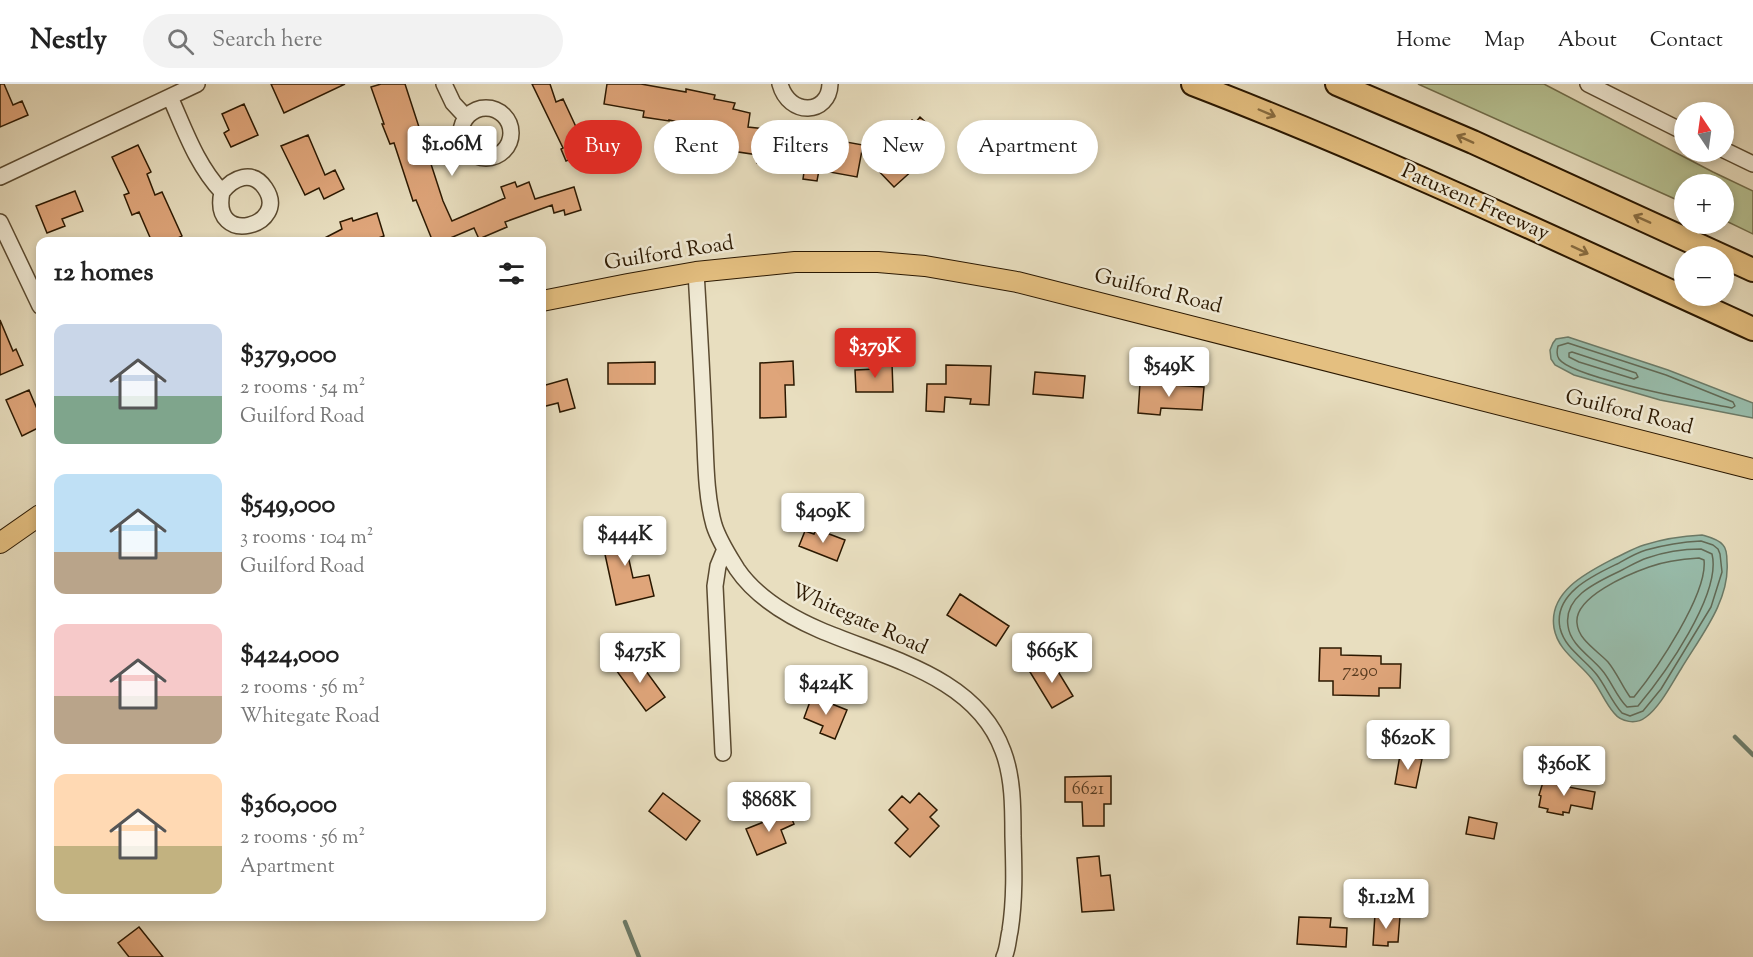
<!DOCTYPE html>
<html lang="en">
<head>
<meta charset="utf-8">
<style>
	body { margin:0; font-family:"Sorts Mill Goudy",serif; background:#f2f2f2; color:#222; height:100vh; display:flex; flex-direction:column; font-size:22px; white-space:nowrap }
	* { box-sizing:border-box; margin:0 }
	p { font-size:20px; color:#767676 }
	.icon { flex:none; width:33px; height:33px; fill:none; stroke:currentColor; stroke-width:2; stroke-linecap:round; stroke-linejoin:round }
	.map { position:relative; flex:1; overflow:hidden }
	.details { position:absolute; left:36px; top:153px; width:510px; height:684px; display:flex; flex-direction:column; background:#fff; border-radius:12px; box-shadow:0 3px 9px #0003 }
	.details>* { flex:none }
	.hud { position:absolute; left:564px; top:36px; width:570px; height:54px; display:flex; gap:12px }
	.needle { width:39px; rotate:347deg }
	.buttons { position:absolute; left:1674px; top:18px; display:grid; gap:12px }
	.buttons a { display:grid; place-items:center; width:60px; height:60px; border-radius:50%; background:#fff; box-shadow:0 3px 9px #0003; font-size:30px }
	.price { position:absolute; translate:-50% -51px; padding:0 14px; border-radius:6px; background:#fff; color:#222; font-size:20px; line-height:39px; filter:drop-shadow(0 2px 3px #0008) }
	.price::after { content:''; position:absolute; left:50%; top:36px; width:18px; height:14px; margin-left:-9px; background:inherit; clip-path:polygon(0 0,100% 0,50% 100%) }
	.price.selected { background:#d93025; color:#fff }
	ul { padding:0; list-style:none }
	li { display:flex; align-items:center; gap:18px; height:150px; padding:0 18px }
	li span { display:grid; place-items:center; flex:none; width:168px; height:120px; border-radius:12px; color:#555 }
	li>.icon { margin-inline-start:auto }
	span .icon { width:72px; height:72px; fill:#fffc; stroke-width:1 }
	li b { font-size:26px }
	h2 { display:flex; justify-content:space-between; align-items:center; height:72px; padding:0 18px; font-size:26px }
	.chip { padding:0 21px; border-radius:27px; background:#fff; box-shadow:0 3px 9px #0003; font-size:21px; line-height:54px }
	.chip.selected { background:#d93025; color:#fff }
	header { display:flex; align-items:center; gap:36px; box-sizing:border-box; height:84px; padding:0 30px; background:#fff; border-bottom:2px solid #e0e0e0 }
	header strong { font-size:28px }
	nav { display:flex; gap:33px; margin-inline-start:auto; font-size:21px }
	.search { width:420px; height:54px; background:#f2f2f2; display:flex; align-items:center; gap:15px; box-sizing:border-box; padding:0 21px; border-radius:33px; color:#767676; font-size:22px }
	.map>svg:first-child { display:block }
</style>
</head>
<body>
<header>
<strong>Nestly</strong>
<div class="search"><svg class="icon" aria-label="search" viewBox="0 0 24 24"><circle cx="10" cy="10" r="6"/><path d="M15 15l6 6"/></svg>Search here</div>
<nav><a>Home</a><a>Map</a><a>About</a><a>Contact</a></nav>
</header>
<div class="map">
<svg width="1753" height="873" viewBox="0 0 1753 873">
	<rect width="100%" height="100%" fill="#e8debf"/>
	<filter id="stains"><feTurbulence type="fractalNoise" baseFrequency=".00333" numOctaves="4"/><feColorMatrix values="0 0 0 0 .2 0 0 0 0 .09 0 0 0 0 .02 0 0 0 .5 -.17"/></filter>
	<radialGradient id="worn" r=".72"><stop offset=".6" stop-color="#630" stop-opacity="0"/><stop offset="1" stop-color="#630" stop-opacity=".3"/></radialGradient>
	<!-- green -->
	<path fill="#b6c192" stroke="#706c4a" stroke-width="1.5" d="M 1418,0 L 1544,0 L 1713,88 L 1753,107 L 1753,150 L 1724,136 L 1724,100 L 1684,100 L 1684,119 Z"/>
	<!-- water -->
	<path fill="#98bdac" stroke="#6c7b68" stroke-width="1.5" d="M 1568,253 L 1668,286 L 1753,319 L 1753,334 L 1660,316 L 1574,291 L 1555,281 L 1551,275 L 1550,266 L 1553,259 L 1556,255 Z
		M 1702,451 C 1709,453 1718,455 1723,461 C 1727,465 1727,472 1727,478 C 1730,517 1700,553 1681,585 C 1672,599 1660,623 1646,633 C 1636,641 1621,638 1614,629 C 1605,619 1600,605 1592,595 C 1579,578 1558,567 1554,544 C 1548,507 1588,488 1615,474 C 1624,470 1634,464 1644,461 C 1663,455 1682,452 1702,451 Z"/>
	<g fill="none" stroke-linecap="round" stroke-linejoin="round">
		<!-- shore -->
		<path stroke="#626a56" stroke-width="1.5" d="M 1568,259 L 1666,291 L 1733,318 L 1735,322 L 1732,324 C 1704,318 1572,294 1559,275 C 1556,271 1557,266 1558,262 Z
			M 1572,268 L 1636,289 L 1638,293 L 1634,295 L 1579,278 L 1569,273 L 1569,269 Z
			M 1701,457 L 1713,461 L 1718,465 L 1720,470 L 1722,488 L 1711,523 L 1661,605 L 1643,627 L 1630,632 L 1622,629 C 1612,618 1606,603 1597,591 C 1585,575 1565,565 1560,544 C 1553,510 1592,492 1617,480 C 1626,475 1636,469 1646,466 C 1664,461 1682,458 1701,457 Z
			M 1701,465 L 1712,470 C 1722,510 1664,591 1638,622 L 1627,623 C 1616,612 1611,596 1601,585 C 1590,572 1570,560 1568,542 C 1563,511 1600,497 1622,486 C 1630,482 1638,477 1647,474 C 1664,468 1683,465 1701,465 Z
			M 1699,474 L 1704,476 C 1708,510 1656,586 1634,613 L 1630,613 C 1622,602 1617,589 1608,578 C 1598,567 1578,556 1577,539 C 1574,513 1629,490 1649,483 C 1665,477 1682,475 1699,474 Z"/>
		<!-- stream -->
		<path stroke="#6c7b68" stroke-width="4.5" d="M 1735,653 L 1753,671
			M 625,838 L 639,873"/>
	</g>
	<!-- building -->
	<path fill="#dfa57a" stroke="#2b1801" stroke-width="1.5" d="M 0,0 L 4,0 L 13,21 L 22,17 L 28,31 L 0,43 Z
		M 271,0 L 345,0 L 284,29 Z
		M 381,0 L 405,0 L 443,117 L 452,137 L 505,114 L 501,103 L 515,98 L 517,103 L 529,98 L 535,115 L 574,103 L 581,126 L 565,131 L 564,126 L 554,129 L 552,121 L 505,138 L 507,143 L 479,155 L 474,144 L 441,158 L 433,158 L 416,116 L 413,117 L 394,59 L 390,60 L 382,40 L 384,40 L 371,3 Z
		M 532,0 L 550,0 L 556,18 L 563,15 L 584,60 L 594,56 L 602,74 L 578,85 L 573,74 L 566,77 L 561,65 L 563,64 Z
		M 607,0 L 641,0 L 686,8 L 686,5 L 715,11 L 714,15 L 735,19 L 733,25 L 750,29 L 748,43 L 777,46 L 776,53 L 840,61 L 841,57 L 863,61 L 857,93 L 819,86 L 817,97 L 803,95 L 804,88 L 796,86 L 796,83 L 757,79 L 758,71 L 725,66 L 727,54 L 722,53 L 723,48 L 669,36 L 669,37 L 643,33 L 644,27 L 604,20 Z
		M 244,20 L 258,51 L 231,63 L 224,49 L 229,46 L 222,30 Z
		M 920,33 L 935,47 L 908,76 L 915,84 L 894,103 L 873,81 L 906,48 L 903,45 L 912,36 L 915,39 Z
		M 308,51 L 325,91 L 335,86 L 344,105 L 324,115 L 319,104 L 305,111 L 281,62 Z
		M 138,61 L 151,88 L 147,90 L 155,111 L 162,108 L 182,152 L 170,158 L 152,158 L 139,128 L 132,131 L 124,111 L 129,109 L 112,73 Z
		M 75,107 L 83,127 L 62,135 L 65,142 L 47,149 L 36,122 Z
		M 377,129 L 384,152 L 367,158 L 317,158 L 342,145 L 340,138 L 352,134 L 353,137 Z
		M 0,236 L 13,267 L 16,265 L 23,281 L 0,291 Z
		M 793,277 L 794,301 L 785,301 L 786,333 L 760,334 L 760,279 Z
		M 655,278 L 655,300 L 608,300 L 608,279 Z
		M 876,279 L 892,279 L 893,308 L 856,308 L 855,286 L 876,285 Z
		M 946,281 L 991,282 L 989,321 L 970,320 L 971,315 L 945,313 L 944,328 L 926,327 L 927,300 L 946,300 Z
		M 1035,288 L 1085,292 L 1083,314 L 1033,310 Z
		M 567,295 L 575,324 L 560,328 L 558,319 L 542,323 L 542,302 Z
		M 1140,299 L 1204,303 L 1202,326 L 1161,324 L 1160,331 L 1138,329 Z
		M 29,306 L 40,332 L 40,343 L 22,352 L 6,316 Z
		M 637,443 L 642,464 L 627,467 L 633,494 L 649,491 L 654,512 L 616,521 L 601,452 Z
		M 816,445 L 845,456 L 837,477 L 799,462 L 805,447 L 814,450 Z
		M 960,510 L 1009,542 L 996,562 L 947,531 Z
		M 1320,564 L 1341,564 L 1341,571 L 1381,572 L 1381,580 L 1401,580 L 1400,604 L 1379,604 L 1379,612 L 1333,611 L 1333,597 L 1319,597 Z
		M 635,572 L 665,613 L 646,627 L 616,586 Z
		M 1051,576 L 1073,612 L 1052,624 L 1030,588 Z
		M 812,612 L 847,626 L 835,655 L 820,649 L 823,642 L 804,634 Z
		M 1400,671 L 1422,675 L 1416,704 L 1395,700 Z
		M 1111,692 L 1111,720 L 1104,720 L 1104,742 L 1083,742 L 1082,718 L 1065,718 L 1065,693 Z
		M 1544,695 L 1564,698 L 1563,702 L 1595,708 L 1592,725 L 1571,721 L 1569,729 L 1563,728 L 1563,731 L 1547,728 L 1548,725 L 1539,723 L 1541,712 L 1539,711 Z
		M 663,709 L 700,737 L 686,756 L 649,727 Z
		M 919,709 L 937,726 L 930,733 L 939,742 L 910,773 L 895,759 L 908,745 L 889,726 L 902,712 L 910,719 Z
		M 789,728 L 794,740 L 781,746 L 786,759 L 757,771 L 746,745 Z
		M 1469,733 L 1497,739 L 1494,755 L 1466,750 Z
		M 1099,772 L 1101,792 L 1110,791 L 1114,826 L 1082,828 L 1077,774 Z
		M 1375,830 L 1400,832 L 1398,858 L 1388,858 L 1388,862 L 1373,861 Z
		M 1299,833 L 1331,834 L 1330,843 L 1347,844 L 1346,863 L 1297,860 Z
		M 139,843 L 163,873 L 129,873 L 118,859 Z"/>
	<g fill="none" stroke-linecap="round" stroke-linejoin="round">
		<!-- minor casing -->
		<g stroke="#5a4a30" stroke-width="18">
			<path id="minor" d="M 444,0 L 453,19 L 466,33
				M 780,0 C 789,33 829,31 830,0
				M 1588,0 L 1684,48
				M 170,13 C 185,46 196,80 222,108 C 233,94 252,85 265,104 C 291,142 210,164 222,108
				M461 49a25 25 0 1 1 50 0a25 25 0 1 1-50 0Z
				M 1724,66 L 1753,80
				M 0,93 L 197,0
				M 0,138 L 40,222
				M 696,188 C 699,238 702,288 704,338 C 706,371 705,409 714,441 C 719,457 729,472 737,485 C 756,513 790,533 820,546 C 885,574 976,592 1003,667 C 1013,693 1013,724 1013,752 C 1014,784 1015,815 1010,847 C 1008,855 1008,865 1004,873
				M 723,669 L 715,502 L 718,482 L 725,465"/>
		</g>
		<!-- major casing -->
		<g stroke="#2b1801" stroke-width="22">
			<path id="major" d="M 542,217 L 628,200 L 696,188 L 795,178 L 878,178 L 925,182 L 1017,198 L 1753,385
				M 0,459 L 40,431"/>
		</g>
		<!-- highway casing -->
		<g stroke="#2b1801" stroke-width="26">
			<path id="highway" d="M 1193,0 C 1383,73 1568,161 1753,245
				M 1337,0 L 1473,58 L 1753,186"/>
		</g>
		<!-- minor -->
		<use href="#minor" stroke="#f0ead5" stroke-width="15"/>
		<!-- major -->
		<use href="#major" stroke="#e4bf80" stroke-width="20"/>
		<!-- highway -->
		<use href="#highway" stroke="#e4bf80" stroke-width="22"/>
	</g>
	<!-- one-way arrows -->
	<defs><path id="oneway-shaft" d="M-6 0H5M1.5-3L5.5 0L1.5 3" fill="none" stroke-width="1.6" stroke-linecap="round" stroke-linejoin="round" transform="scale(1.5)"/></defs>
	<g stroke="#886c40">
		<use href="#oneway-shaft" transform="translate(1267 29) rotate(23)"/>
		<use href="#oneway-shaft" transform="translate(1465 55) rotate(-156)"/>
		<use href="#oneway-shaft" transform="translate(1642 135) rotate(-156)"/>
		<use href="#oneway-shaft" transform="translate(1580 166) rotate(25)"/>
	</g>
	<g text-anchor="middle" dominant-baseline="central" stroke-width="5" stroke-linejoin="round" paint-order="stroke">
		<!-- number labels -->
		<g font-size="18" fill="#583b1f">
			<text x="1360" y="588">7290</text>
			<text x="1088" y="706">6621</text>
		</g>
		<!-- street labels -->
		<g font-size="21" fill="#2b1801" stroke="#f0ead5">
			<text transform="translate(1475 119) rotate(24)">Patuxent Freeway</text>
			<text transform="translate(669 170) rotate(-9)">Guilford Road</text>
			<text transform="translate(1158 208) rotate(14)">Guilford Road</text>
			<text transform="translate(1629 329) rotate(14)">Guilford Road</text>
			<text transform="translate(859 536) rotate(24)">Whitegate Road</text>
		</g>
	</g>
	<rect width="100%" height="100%" filter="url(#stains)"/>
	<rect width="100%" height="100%" fill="url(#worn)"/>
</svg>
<div class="buttons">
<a><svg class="needle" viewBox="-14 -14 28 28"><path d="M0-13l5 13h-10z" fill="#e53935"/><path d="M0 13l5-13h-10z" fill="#767676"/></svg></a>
<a>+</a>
<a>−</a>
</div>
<b class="price" style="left:452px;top:93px">$1.06M</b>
<b class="price selected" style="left:875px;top:295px">$379K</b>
<b class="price" style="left:1169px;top:314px">$549K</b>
<b class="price" style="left:823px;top:460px">$409K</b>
<b class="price" style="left:625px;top:483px">$444K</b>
<b class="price" style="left:640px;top:600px">$475K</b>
<b class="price" style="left:1052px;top:600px">$665K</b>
<b class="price" style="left:826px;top:632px">$424K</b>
<b class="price" style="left:1408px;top:687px">$620K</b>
<b class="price" style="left:1564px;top:713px">$360K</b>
<b class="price" style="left:769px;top:749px">$868K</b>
<b class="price" style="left:1386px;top:846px">$1.12M</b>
<div class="hud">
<a class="chip selected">Buy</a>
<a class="chip">Rent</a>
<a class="chip">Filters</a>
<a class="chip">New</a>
<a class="chip">Apartment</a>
</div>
<section class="details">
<h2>12 homes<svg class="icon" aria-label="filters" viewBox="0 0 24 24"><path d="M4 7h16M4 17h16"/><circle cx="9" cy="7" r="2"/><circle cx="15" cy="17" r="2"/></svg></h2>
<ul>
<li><span style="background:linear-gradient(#c9d6e8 60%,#7fa58c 0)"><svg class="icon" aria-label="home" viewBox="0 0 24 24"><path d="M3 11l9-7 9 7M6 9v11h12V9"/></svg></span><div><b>$379,000</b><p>2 rooms · 54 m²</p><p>Guilford Road</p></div></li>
<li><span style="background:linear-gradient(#bfe0f5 65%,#b9a48a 0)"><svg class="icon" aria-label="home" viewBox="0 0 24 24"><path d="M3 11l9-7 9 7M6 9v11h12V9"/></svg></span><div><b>$549,000</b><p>3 rooms · 104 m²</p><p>Guilford Road</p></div></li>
<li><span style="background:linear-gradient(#f6c9c9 60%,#b9a48a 0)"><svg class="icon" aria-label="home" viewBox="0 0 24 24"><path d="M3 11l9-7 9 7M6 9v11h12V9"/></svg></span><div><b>$424,000</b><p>2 rooms · 56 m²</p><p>Whitegate Road</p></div></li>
<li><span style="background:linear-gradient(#ffd9b3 60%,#c2b280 0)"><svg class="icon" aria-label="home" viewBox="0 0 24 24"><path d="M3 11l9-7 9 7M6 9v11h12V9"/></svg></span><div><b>$360,000</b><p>2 rooms · 56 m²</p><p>Apartment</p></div></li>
</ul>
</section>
</div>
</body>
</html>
